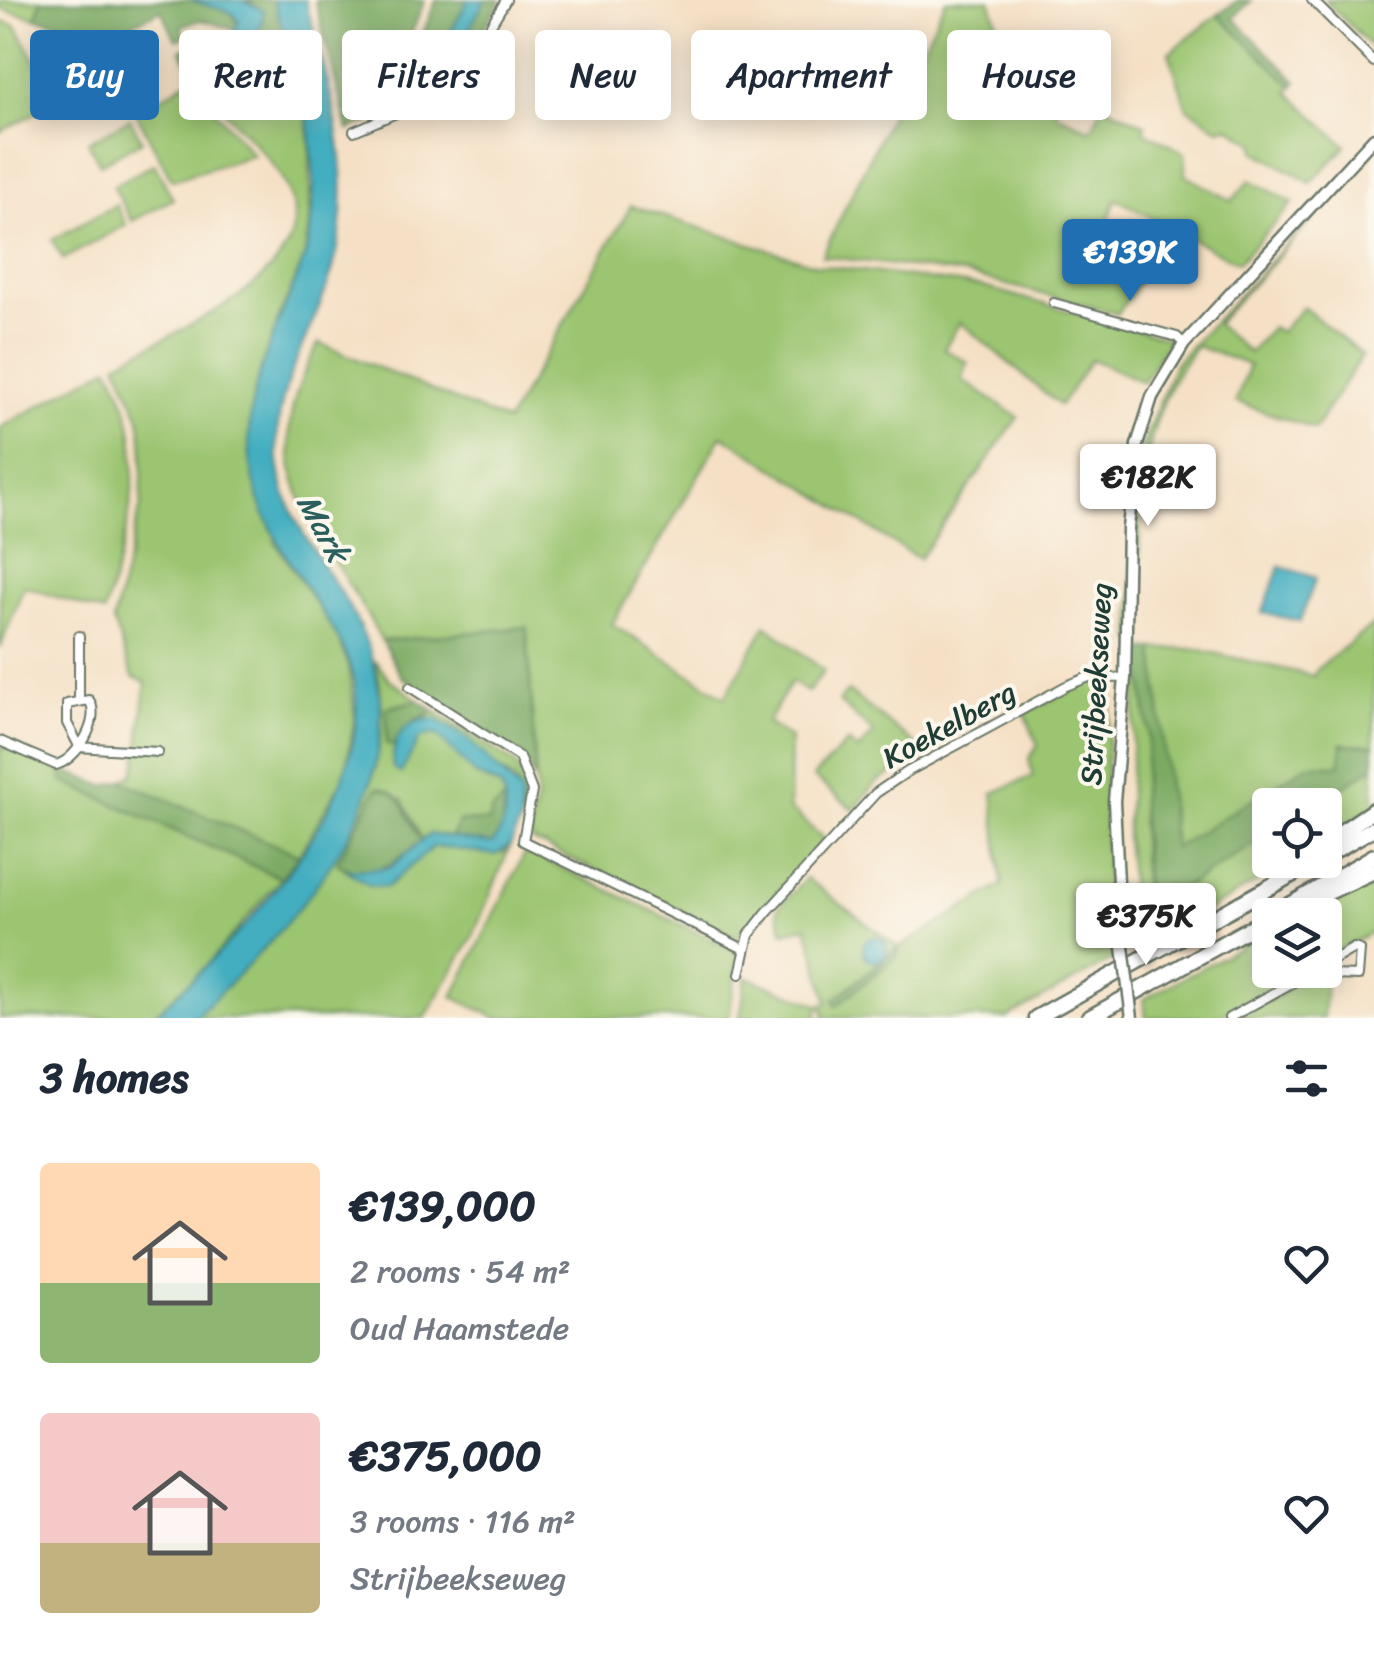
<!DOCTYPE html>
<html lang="en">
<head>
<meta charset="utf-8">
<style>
	body { margin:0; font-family:Sriracha,sans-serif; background:#f2f2f3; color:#1f2937; height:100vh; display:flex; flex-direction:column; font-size:38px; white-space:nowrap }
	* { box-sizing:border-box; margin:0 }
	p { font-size:32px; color:#747a83 }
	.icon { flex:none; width:55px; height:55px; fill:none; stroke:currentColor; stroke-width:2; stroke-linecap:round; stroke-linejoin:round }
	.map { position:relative; height:1018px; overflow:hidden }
	.details { display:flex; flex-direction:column; background:#fff; flex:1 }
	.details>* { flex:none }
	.banner { position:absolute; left:30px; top:30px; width:1315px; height:90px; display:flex; gap:20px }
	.tools { position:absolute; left:1252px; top:788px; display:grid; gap:20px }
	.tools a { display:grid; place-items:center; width:90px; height:90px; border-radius:10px; background:#fff; box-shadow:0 5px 25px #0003; font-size:50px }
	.price { position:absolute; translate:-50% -85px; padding:0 22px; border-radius:10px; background:#fff; color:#222; font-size:32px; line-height:65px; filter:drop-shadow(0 2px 5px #0008) }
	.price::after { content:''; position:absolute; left:50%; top:60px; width:30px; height:22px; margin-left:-15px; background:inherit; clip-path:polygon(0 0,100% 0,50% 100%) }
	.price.current { background:#1f6fb2; color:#fff }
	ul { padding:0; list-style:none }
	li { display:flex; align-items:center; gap:30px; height:250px; padding:0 40px }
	li span { display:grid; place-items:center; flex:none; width:280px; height:200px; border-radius:10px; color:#555 }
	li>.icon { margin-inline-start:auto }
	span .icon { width:120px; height:120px; fill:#fffc; stroke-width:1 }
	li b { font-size:42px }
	h2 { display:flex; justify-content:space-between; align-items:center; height:120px; padding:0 40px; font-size:42px }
	.tag { padding:0 35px; border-radius:10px; background:#fff; box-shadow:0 5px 25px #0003; font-size:35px; line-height:90px }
	.tag.current { background:#1f6fb2; color:#fff }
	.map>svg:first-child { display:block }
</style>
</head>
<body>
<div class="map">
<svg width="1374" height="1018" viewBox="0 0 1374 1018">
	<rect width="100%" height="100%" fill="#fbf7ec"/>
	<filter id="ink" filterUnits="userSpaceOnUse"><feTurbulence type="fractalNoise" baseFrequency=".01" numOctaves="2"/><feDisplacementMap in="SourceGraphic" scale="20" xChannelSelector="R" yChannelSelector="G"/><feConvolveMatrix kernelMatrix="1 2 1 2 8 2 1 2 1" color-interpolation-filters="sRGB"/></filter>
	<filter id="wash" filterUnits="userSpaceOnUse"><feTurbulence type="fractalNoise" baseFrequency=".0048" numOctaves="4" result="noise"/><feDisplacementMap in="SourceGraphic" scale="40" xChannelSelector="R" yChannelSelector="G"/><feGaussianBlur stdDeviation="2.25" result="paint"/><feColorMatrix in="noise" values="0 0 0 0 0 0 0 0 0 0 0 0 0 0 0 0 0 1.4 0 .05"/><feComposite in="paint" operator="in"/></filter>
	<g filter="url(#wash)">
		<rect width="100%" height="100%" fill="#f5e0c5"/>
		<!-- green -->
		<path fill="#9bc571" stroke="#5d8152" stroke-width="2.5" d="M 0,0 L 42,0 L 35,18 L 0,9 Z
			M 946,0 L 990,0 L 1008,54 L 1066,84 L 1055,113 L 1091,130 L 1103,105 L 1146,125 L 1144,131 L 1185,153 L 1185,175 L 1232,201 L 1250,180 L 1293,203 L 1238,263 L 1116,199 L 1100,243 L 1148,267 L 1118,314 L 966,274 L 822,256 Z
			M 1325,0 L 1374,0 L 1374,50 Z
			M 1218,15 L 1293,86 L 1288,92 L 1346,146 L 1311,183 L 1255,151 L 1256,144 L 1228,126 L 1220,129 L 1187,108 L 1169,53 Z
			M 5,22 L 16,26 L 58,101 L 0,132 L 0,23 Z
			M 189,80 L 253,155 L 172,180 L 136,113 Z
			M 294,90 L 303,95 L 310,139 L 310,219 L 304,259 L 276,325 L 275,542 L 339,639 L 349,668 L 355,717 L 345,775 L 299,855 L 122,781 L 133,774 L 137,763 L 146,682 L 133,677 L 113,622 L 141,505 L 143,449 L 140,418 L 117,363 C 170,333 314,279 292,202 C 283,166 241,131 218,103 Z
			M 130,119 L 142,141 L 100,164 L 88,142 Z
			M 1374,152 L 1216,324 L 1249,353 L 1272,327 L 1280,332 L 1303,307 L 1362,355 L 1315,429 L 1236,402 L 1249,365 L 1196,346 C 1129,428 1141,541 1139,641 L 1132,641 L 1134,520 L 1143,444 L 1175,363 Z
			M 154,164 L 173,199 L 132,221 L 113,186 Z
			M 116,205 L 126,225 L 63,259 L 52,240 Z
			M 631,206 L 817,265 L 980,286 L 1170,339 L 1143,382 L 1091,359 L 1060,406 L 960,322 L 944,349 L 968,362 L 962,380 L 1018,417 L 919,559 L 722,435 L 612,624 L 725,697 L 766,625 L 824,671 L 808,692 L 791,682 L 767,723 L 790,738 L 789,808 L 825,840 L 738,938 L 533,841 L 530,832 L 537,799 L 527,627 L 382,641 C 325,533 245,472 319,343 L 507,422 Z
			M 109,367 C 155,445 127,532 104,613 L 24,586 L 0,648 L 0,428 Z
			M 1374,624 L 1374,745 L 1342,744 L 1341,765 L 1308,765 L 1174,849 L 1154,649 L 1196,649 L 1314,676 L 1317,669 Z
			M 1139,651 L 1149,736 L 1141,799 L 1143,890 L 1146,894 L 1167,885 L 1189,885 L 1270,834 L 1270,860 L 1295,860 L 1137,951 L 1126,837 Z
			M 375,660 L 389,679 L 418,700 L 386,708 L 387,744 L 394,745 L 394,768 L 401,773 L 420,736 L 436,734 L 476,775 L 501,787 L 505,799 L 490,821 L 459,822 L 451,837 L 430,834 L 422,840 L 403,800 L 377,788 L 337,863 L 369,885 L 434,846 L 504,853 L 511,844 L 472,938 L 425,1018 L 194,1018 C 289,924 412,807 375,660 Z
			M 1103,681 L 1113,686 C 1102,779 1102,865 1115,958 L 1007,1018 L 824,1018 L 824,1008 L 818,1009 L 817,1018 L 740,1018 L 746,977 L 819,1005 L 828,1003 L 807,926 L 784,932 L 777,909 L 806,878 L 898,947 L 834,1000 L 898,956 L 899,948 L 1002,885 L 993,793 L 1033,776 L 1029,758 L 1038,746 L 1025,713 L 1082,684 Z
			M 848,691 L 927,754 L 877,782 L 854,810 L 813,777 L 848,742 L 858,750 L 874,733 L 839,702 Z
			M 435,711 L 513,762 C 529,782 528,797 521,820 L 521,792 L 514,780 L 424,719 Z
			M 0,745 L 62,770 L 62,781 L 281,878 L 208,964 L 151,1018 L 0,1018 Z
			M 1374,766 L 1374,806 L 1325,841 L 1325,805 L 1316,805 Z
			M 526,851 L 739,952 L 729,1018 L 497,1018 L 453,997 Z
			M 1374,875 L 1374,931 L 1325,958 L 1325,915 L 1300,915 Z
			M 1270,931 L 1270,970 L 1303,970 L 1216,1018 L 1146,1018 L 1144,999 Z
			M 1308,978 L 1326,980 L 1323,1018 L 1237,1018 Z"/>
		<!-- forest -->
		<path fill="#7caa63" stroke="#4e744c" stroke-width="2.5" d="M 42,0 L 190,0 L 231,12 L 239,25 L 238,31 L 202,20 L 181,26 L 185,37 L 176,40 L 161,10 L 112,34 L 35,18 Z
			M 242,0 L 273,0 L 296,68 L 253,84 L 239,79 L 243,58 L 263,22 L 252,2 Z
			M 315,0 L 425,0 L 406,47 L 403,73 L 410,67 L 436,0 L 468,0 L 450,33 L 463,40 L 485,0 L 501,0 L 440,103 L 414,106 L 348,130 Z
			M 1238,0 L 1251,1 L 1233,18 L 1297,81 L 1293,86 L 1218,15 Z
			M 202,40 L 229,49 L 219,70 L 207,60 L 191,69 L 181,50 Z
			M 527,627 L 536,781 L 521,755 L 402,677 L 382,641 Z
			M 1154,649 L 1174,848 L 1308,765 L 1340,765 L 1342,744 L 1374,745 L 1374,766 L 1316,805 L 1270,805 L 1270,834 L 1180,889 L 1168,892 L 1166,885 L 1146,894 L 1141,799 L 1149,736 L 1139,651 Z
			M 418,700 L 435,711 L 415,720 L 394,745 L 387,745 L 386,708 Z
			M 62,770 L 105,786 L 122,781 L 299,855 L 281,878 L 62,781 Z
			M 377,788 C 407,790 405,820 422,840 C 397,861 369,885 337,863 Z
			M 505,799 L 501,833 L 492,844 L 451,837 L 458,822 L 490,821 L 491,812 Z
			M 899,948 L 898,956 L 836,1006 L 834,1000 Z"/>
		<!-- water -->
		<path fill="#42aec0" stroke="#30767a" stroke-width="2.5" d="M 190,0 L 242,0 L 263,10 C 264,35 240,54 239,79 L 246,84 L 296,68 L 273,0 L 305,0 C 330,85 358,179 333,268 C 315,331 276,379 277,447 C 278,512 321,557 351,610 C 443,771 305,912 194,1018 L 151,1018 C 239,939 414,768 337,637 C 298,569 247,517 249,433 C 251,371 283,318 303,261 C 320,212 314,145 303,95 C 280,80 260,107 226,90 L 219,70 L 239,20 L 231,12 Z
			M 468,0 L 485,0 L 463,40 L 450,34 Z
			M 1280,566 L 1316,578 L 1300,621 L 1262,613 Z
			M 436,719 L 468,739 L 521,792 L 521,820 L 511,844 L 496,855 L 434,846 L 387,887 L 369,885 L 347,870 L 389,868 L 430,834 L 492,844 C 505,829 509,806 501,787 L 476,775 L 436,734 L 420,737 L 401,773 L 393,768 C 391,738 404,718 436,719 Z
			M863 949a12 12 0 1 1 24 0a12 12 0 1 1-24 0Z"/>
	</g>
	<g filter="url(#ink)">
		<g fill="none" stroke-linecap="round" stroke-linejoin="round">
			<!-- minor casing -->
			<g stroke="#6a7667" stroke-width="12">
				<path id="minor" d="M 1312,0 L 1374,62
					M 354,131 L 408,108 L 438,112 L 506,0
					M 1054,303 L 1177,337 L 1184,344
					M 410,687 L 519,757 L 532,791 L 523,841 L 744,949
					M 79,700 L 79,636
					M 0,741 L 56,765 C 77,760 102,719 89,700 L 67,704 L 67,723 L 79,746
					M 78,747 L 158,752
					M 740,974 L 749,935 L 766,913 L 876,793 L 907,772 L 1066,686 L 1089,677 L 1125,678
					M 1308,974 L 1358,976 L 1360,950 L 1354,948 L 1325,965
					M 1229,1018 L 1308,974"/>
			</g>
			<!-- secondary casing -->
			<g stroke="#6a7667" stroke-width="15">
				<path id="secondary" d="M 1120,923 L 1114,801 L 1125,678 L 1128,528 L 1137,445 L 1152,397 L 1184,344 L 1374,138"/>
			</g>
			<!-- motorway casing -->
			<g stroke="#6a7667" stroke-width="19">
				<path id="motorway" d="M 1325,843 L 1374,810
					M 1325,856 L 1374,828
					M 1303,904 L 1374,871
					M 1273,915 L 1374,856
					M 1036,1018 L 1318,860
					M 1089,1018 L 1270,917"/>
			</g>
			<!-- minor -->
			<use href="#minor" stroke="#fff" stroke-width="8"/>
			<!-- secondary -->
			<use href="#secondary" stroke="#fff" stroke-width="10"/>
			<!-- motorway -->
			<use href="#motorway" stroke="#fff" stroke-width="14"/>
			<!-- secondary-bridge casing -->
			<g stroke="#6a7667" stroke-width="15" stroke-linecap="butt">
				<path id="secondary-bridge" d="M 1120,923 L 1132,1018"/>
			</g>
			<!-- secondary-bridge -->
			<use href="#secondary-bridge" stroke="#fff" stroke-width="10"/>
		</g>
	</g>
	<g text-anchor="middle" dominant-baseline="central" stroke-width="8" stroke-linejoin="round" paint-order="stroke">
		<!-- street labels -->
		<g font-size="30" fill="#1f3d34" stroke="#fbf7ec">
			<text transform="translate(1096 684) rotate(-87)">Strijbeekseweg</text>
			<text transform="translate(949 725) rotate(-29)">Koekelberg</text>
		</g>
		<!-- water labels -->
		<g font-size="32" font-style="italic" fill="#2a5f5e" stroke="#fbf7ec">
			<text transform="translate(323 528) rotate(61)">Mark</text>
		</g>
	</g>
</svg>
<div class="tools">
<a><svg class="icon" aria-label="locate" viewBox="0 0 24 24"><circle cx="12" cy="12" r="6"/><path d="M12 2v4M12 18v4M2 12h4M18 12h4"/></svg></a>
<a><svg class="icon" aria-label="layers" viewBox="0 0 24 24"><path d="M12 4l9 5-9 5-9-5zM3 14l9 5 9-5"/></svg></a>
</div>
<b class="price current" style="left:1130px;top:304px">€139K</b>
<b class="price" style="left:1148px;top:529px">€182K</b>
<b class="price" style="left:1146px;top:968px">€375K</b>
<div class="banner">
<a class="tag current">Buy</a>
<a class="tag">Rent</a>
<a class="tag">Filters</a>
<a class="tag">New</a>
<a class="tag">Apartment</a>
<a class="tag">House</a>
</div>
</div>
<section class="details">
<h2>3 homes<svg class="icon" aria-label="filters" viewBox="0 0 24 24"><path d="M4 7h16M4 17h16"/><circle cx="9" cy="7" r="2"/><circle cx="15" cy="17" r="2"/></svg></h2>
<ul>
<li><span style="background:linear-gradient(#ffd9b3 60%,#8fb573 0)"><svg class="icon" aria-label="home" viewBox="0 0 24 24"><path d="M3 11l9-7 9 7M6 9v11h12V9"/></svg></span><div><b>€139,000</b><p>2 rooms · 54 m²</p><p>Oud Haamstede</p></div><svg class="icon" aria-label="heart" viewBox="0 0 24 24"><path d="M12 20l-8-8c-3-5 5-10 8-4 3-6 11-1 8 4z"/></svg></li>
<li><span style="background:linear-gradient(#f6c9c9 65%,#c2b280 0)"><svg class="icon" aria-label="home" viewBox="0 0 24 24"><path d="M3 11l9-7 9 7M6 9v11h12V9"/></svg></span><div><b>€375,000</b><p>3 rooms · 116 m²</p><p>Strijbeekseweg</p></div><svg class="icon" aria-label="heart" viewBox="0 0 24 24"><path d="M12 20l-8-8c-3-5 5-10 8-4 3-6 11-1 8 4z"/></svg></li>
</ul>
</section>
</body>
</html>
